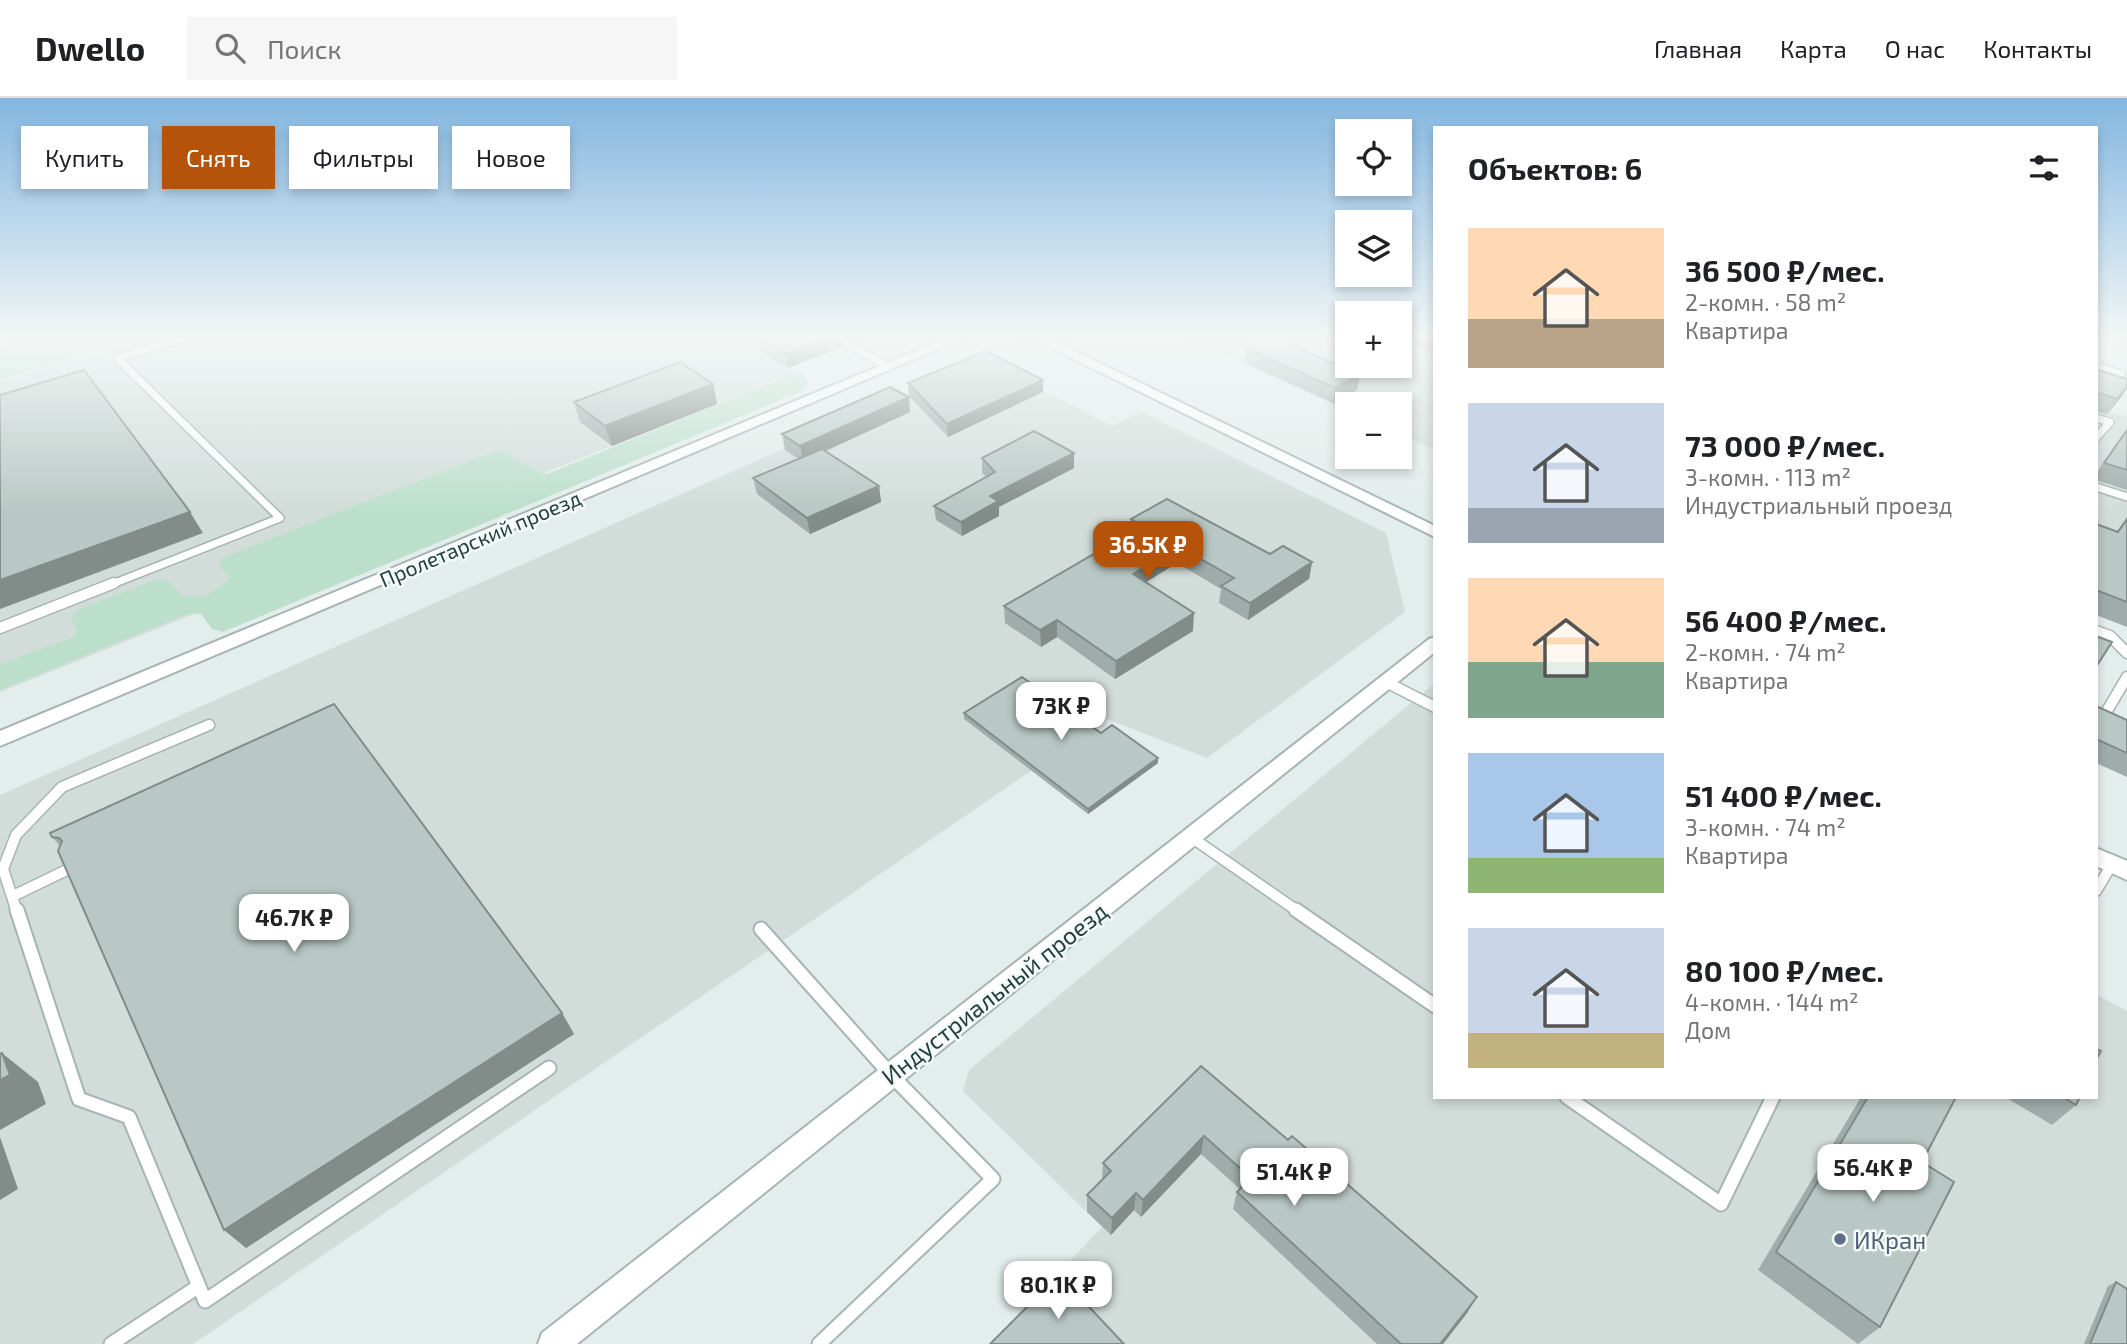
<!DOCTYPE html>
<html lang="ru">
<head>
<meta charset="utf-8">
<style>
	body { margin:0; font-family:"Exo 2",sans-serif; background:#f6f6f6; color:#202124; height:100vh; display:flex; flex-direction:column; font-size:26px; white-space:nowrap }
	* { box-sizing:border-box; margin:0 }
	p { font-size:23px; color:#757577 }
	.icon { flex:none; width:38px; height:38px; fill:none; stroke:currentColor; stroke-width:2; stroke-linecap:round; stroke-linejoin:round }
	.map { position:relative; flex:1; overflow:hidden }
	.side { position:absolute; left:1433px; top:28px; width:665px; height:973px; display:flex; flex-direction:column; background:#fff; border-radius:0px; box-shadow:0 4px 10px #0003 }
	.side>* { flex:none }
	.hud { position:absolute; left:21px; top:28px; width:665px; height:63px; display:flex; gap:14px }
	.fabs { position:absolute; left:1335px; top:21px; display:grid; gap:14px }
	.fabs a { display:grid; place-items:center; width:77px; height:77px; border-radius:0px; background:#fff; box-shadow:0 4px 10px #0003; font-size:35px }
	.price { position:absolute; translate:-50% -60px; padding:0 16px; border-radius:14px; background:#fff; color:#222; font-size:23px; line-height:46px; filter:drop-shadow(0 2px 4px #0008) }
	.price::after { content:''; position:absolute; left:50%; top:42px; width:21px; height:16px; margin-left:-10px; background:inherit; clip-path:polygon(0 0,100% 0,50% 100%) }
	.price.current { background:#b45309; color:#fff }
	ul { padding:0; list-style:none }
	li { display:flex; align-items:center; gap:21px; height:175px; padding:0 35px }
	li span { display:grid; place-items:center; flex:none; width:196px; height:140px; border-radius:0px; color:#555 }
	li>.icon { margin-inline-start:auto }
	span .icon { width:84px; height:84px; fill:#fffc; stroke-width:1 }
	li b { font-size:30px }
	h2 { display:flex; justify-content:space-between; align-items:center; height:84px; padding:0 35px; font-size:30px }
	.tag { padding:0 24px; border-radius:0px; background:#fff; box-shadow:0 4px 10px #0003; font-size:24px; line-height:63px }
	.tag.current { background:#b45309; color:#fff }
	header { display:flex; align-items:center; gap:42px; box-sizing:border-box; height:98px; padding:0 35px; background:#fff; border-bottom:2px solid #e0e0e0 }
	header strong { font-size:33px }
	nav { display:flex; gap:38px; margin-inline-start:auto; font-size:24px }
	.search { width:490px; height:63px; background:#f6f6f6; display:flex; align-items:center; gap:18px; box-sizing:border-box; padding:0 24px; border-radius:0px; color:#757577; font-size:26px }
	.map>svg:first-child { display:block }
</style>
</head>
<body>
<header>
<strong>Dwello</strong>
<div class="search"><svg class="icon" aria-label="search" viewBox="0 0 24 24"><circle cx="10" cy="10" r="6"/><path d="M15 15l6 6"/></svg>Поиск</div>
<nav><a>Главная</a><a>Карта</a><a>О нас</a><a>Контакты</a></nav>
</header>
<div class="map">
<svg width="2127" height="1246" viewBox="0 0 2127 1246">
	<rect width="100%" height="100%" fill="#e3edeb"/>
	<!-- built -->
	<path fill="#d2ddda" d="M 150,239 L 864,239 L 789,270 L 795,274 L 0,594 L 0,283 Z
		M 1183,239 L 1347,239 L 1348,268 L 1400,268 L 1400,239 L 1435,239 L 1435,352 L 1400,336 L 1400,306 L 1348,306 L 1347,313 Z
		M 985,262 L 1112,328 L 1142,314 L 1386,435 L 1405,514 L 1207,660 L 1107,621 L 193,1246 L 0,1246 L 0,697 Z
		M 2096,309 L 2127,319 L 2127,483 L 2097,472 Z
		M 1435,585 L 1435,999 L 2096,999 L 2097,897 L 2127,913 L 2127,1246 L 991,1246 L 1102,1129 L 963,993 L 969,972 Z"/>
	<!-- green -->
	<path fill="#bcdfcc" d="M 31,239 L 145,239 L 0,282 L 0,248 Z
		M 792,276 L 803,276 L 809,286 L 802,293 L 223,534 L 212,531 L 201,516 L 189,515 L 0,592 L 0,566 L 74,539 L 78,531 L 71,520 L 75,513 L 152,483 C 168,480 172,484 181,497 C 200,501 217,496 229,480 L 219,466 L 224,459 L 495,353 L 506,355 L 541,375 L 547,376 Z"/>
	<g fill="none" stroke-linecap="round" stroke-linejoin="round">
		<!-- lane-far2 casing -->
		<g stroke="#a6b5b3" stroke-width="10">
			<path id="lane-far2" d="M 847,246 L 889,269
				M 2096,268 L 2121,276
				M 2096,320 L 2110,324 L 2096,340
				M 2096,389 L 2127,399
				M 110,487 L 280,420 L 117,260 L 188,239"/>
		</g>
		<!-- lane-far1 casing -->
		<g stroke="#a6b5b3" stroke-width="13">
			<path id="lane-far1" d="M 0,530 L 114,485
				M 2096,533 L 2110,538 L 2127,555
				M 1386,584 L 1435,609
				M 2096,621 L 2101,623 L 2127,579
				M 1191,739 L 1299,814
				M 2096,793 L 2112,766
				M 13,798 L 75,768
				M 17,814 L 3,771 L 16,737 L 62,689 L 209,627"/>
		</g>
		<!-- lane casing -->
		<g stroke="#a6b5b3" stroke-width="17">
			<path id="lane" d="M 17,812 L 79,1001 L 129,1019 L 205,1203 L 549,970
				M 1296,812 L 1435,908
				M 761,831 L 891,977 L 993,1081 L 819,1246
				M 1567,999 L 1721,1106 L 1773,999
				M 111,1246 L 199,1188"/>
		</g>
		<!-- street casing -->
		<g stroke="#a6b5b3" stroke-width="4">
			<path id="street" d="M 949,239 L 967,239 L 0,648 L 0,633 Z
				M 1029,239 L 1046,239 L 1435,428 L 1435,439 Z
				M 1435,539 L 1435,554 L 577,1246 L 538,1246 L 542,1235 L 1429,541 Z
				M 2096,750 L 2127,763 L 2127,782 L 2096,768 Z"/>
		</g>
		<!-- lane-far2 -->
		<use href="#lane-far2" stroke="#fff" stroke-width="7"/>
		<!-- lane-far1 -->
		<use href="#lane-far1" stroke="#fff" stroke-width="10"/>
		<!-- lane -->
		<use href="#lane" stroke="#fff" stroke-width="13"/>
		<!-- street -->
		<use href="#street" fill="#fff" fill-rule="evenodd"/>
	</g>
	<!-- wall -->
	<path fill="#9faca9" d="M 762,239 L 864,239 L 855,243 L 844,240 L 841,249 L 788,270 L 762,255 L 759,240 Z
		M 1400,239 L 1435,239 L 1435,256 L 1400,242 Z
		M 1246,250 L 1360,277 L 1357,292 L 1333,305 L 1245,265 Z
		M 2096,271 L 2127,281 L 2127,291 L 2107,316 L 2096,313 Z
		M 908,285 L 1043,294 L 948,339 L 909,298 Z
		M 713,286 L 717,306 L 612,348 L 580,324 L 574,304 Z
		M 910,314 L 826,353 L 879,388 L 881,404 L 810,436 L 757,396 L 753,380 L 799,361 L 785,352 L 782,336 Z
		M 2127,332 L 2127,392 L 2096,382 L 2096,375 Z
		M 1074,355 L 1074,370 L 999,409 L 999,418 L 962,438 L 936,422 L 934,408 L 987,379 L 982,375 L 982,360 Z
		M 2127,420 L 2127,529 L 2096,517 L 2096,426 L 2117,433 Z
		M 1131,421 L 1270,456 L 1312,464 L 1309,481 L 1248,522 L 1219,505 L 1221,491 L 1177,465 L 1146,484 L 1193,533 L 1115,581 L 1057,539 L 1041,549 L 1005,525 L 1004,508 L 1130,434 Z
		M 2096,608 L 2127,622 L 2127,679 L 2096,665 Z
		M 964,615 L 1101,635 L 1158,660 L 1158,665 L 1088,716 L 964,621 Z
		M 50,735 L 562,915 L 574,936 L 246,1150 L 60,748 L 52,739 Z
		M 1201,968 L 1477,1199 L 1467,1215 L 1443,1246 L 1377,1246 L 1233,1111 L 1237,1094 L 1240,1091 L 1201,1056 L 1141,1119 L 1134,1112 L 1111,1137 L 1087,1114 L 1087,1097 L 1102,1082 L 1103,1065 Z
		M 1861,999 L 1956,999 L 1922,1064 L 1880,1229 L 1858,1246 L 1758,1172 Z
		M 2005,999 L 2080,999 L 2076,1007 L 2052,1027 Z
		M 2116,1184 L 2127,1246 L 2084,1246 L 2108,1188 Z"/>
	<!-- shaded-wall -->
	<path fill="#828c89" d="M 826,239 L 844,239 L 844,240 L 841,249 L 788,270 L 786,256 Z
		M 854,239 L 864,239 L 855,243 Z
		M 1360,277 L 1357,292 L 1333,305 L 1335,290 Z
		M 1043,282 L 1043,294 L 948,339 L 947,326 Z
		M 713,286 L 717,306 L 612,348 L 605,328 Z
		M 2127,289 L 2122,298 L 2107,316 L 2117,301 Z
		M 909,299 L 910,314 L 803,363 L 800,348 Z
		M 1074,355 L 1074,370 L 999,409 L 999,418 L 962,438 L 961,424 L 990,398 Z
		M 879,388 L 881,404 L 810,436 L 807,420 Z
		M 190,414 L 203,435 L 0,511 L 0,482 Z
		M 1178,448 L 1177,465 L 1132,493 L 1133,476 Z
		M 1312,464 L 1309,481 L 1248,522 L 1250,505 Z
		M 1194,515 L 1193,533 L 1115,581 L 1116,563 Z
		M 1057,522 L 1057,539 L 1041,549 L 1040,532 Z
		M 1158,660 L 1158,665 L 1088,716 L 1088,711 Z
		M 562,915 L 574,936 L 246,1150 L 224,1132 Z
		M 2,955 L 38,984 L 46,1006 L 0,1032 L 0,982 Z
		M 1204,1038 L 1201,1056 L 1141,1119 L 1143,1102 Z
		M 0,1039 L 18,1091 L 0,1102 Z
		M 1136,1095 L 1134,1112 L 1111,1137 L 1112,1120 Z
		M 1477,1199 L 1467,1215 L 1443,1246 L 1440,1246 Z"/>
	<!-- building -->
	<path fill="#b9c8c4" stroke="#828c89" stroke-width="2" d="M 762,239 L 826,239 L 786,256 L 759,240 Z
		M 1269,239 L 1273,239 L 1360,277 L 1335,290 L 1246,250 Z
		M 1405,239 L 1435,239 L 1435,251 Z
		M 986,253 L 1043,282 L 947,326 L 908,285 Z
		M 680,264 L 713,286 L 605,328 L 574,304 Z
		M 2096,271 L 2127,281 L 2127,289 L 2117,301 L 2096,294 Z
		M 84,272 L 190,414 L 0,482 L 0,297 Z
		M 890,289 L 909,299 L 800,348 L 782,336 Z
		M 2127,332 L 2127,372 L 2104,365 Z
		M 1034,333 L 1074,355 L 990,398 L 998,403 L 961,424 L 934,408 L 995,374 L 982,360 Z
		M 822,351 L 879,388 L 807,420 L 753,380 Z
		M 1167,401 L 1270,456 L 1283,448 L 1312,464 L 1250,505 L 1221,488 L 1234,480 L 1178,448 L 1133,476 L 1194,515 L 1116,563 L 1057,522 L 1040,532 L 1004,508 L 1142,428 L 1131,421 Z
		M 2127,421 L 2127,504 L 2096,492 L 2096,426 L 2118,434 Z
		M 2096,538 L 2112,544 L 2096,569 Z
		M 1022,579 L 1101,635 L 1112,627 L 1158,660 L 1088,711 L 964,615 Z
		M 334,606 L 562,915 L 224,1132 L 58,753 L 62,743 L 59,740 L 52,739 L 50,735 Z
		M 2096,608 L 2127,622 L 2127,655 L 2096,641 Z
		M 2096,951 L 2101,953 L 2096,962 Z
		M 2,955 L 10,977 L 0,982 L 0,956 Z
		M 1201,968 L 1288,1042 L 1292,1038 L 1477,1199 L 1440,1246 L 1401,1246 L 1237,1094 L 1251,1080 L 1204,1038 L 1143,1102 L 1136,1095 L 1112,1120 L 1087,1097 L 1111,1073 L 1103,1065 Z
		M 1868,999 L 1956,999 L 1922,1064 L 1954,1084 L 1880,1229 L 1776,1154 Z
		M 2063,999 L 2080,999 L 2076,1007 Z
		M 1059,1177 L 1124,1246 L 990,1246 Z
		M 2116,1184 L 2127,1191 L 2127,1246 L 2090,1246 Z"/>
	<!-- sky -->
	<linearGradient id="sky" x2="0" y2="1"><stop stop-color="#83b6e0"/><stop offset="0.58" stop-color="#f2f7f6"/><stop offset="1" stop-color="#f2f7f6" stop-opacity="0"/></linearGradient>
	<rect width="2127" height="414" fill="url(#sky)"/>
	<!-- markers -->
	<circle fill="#5c6f8a" stroke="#f4faf8" stroke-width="2.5" cx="1840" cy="1141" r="7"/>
	<g text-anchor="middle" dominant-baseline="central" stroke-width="5" stroke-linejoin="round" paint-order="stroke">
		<!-- street labels -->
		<g font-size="21" fill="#233f3d" stroke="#f4faf8">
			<text transform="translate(480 440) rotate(-23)">Пролетарский проезд</text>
		</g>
		<!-- near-street labels -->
		<g font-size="24" fill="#233f3d" stroke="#f4faf8">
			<text transform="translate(994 895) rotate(-38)">Индустриальный проезд</text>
		</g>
		<!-- near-service labels -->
		<g font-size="24" fill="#4e5e75" stroke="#f4faf8" text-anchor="start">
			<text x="1854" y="1141">ИКран</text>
		</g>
	</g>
</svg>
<div class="fabs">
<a><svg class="icon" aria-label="locate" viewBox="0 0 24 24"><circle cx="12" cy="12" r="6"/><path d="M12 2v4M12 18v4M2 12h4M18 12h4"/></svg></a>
<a><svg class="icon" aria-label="layers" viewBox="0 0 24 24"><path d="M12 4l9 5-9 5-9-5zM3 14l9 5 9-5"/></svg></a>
<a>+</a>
<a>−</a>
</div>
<b class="price current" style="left:1148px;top:483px">36.5K ₽</b>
<b class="price" style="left:1061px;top:644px">73K ₽</b>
<b class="price" style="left:294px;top:856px">46.7K ₽</b>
<b class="price" style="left:1873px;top:1106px">56.4K ₽</b>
<b class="price" style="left:1294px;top:1110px">51.4K ₽</b>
<b class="price" style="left:1058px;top:1223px">80.1K ₽</b>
<div class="hud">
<a class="tag">Купить</a>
<a class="tag current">Снять</a>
<a class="tag">Фильтры</a>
<a class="tag">Новое</a>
</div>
<section class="side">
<h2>Объектов: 6<svg class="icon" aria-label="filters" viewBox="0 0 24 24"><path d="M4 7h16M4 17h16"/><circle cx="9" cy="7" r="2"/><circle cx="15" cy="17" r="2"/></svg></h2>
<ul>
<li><span style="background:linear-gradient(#ffd9b3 65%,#b9a48a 0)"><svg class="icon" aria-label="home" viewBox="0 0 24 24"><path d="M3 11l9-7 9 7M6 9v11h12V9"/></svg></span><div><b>36 500 ₽/мес.</b><p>2-комн. · 58 m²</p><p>Квартира</p></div></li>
<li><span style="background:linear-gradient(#c9d6e8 75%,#9aa5b1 0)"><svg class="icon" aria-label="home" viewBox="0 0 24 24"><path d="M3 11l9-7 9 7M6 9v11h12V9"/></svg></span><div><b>73 000 ₽/мес.</b><p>3-комн. · 113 m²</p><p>Индустриальный проезд</p></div></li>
<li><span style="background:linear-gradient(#ffd9b3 60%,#7fa58c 0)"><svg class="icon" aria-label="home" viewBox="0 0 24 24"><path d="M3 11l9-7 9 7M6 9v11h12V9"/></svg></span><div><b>56 400 ₽/мес.</b><p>2-комн. · 74 m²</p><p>Квартира</p></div></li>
<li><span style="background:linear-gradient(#a9c7e8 75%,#8fb573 0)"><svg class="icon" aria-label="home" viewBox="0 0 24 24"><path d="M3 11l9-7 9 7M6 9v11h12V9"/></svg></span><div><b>51 400 ₽/мес.</b><p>3-комн. · 74 m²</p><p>Квартира</p></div></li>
<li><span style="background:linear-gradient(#c9d6e8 75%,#c2b280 0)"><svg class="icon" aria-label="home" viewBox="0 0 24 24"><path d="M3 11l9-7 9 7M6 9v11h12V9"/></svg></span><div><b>80 100 ₽/мес.</b><p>4-комн. · 144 m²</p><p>Дом</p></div></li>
</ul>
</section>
</div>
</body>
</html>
